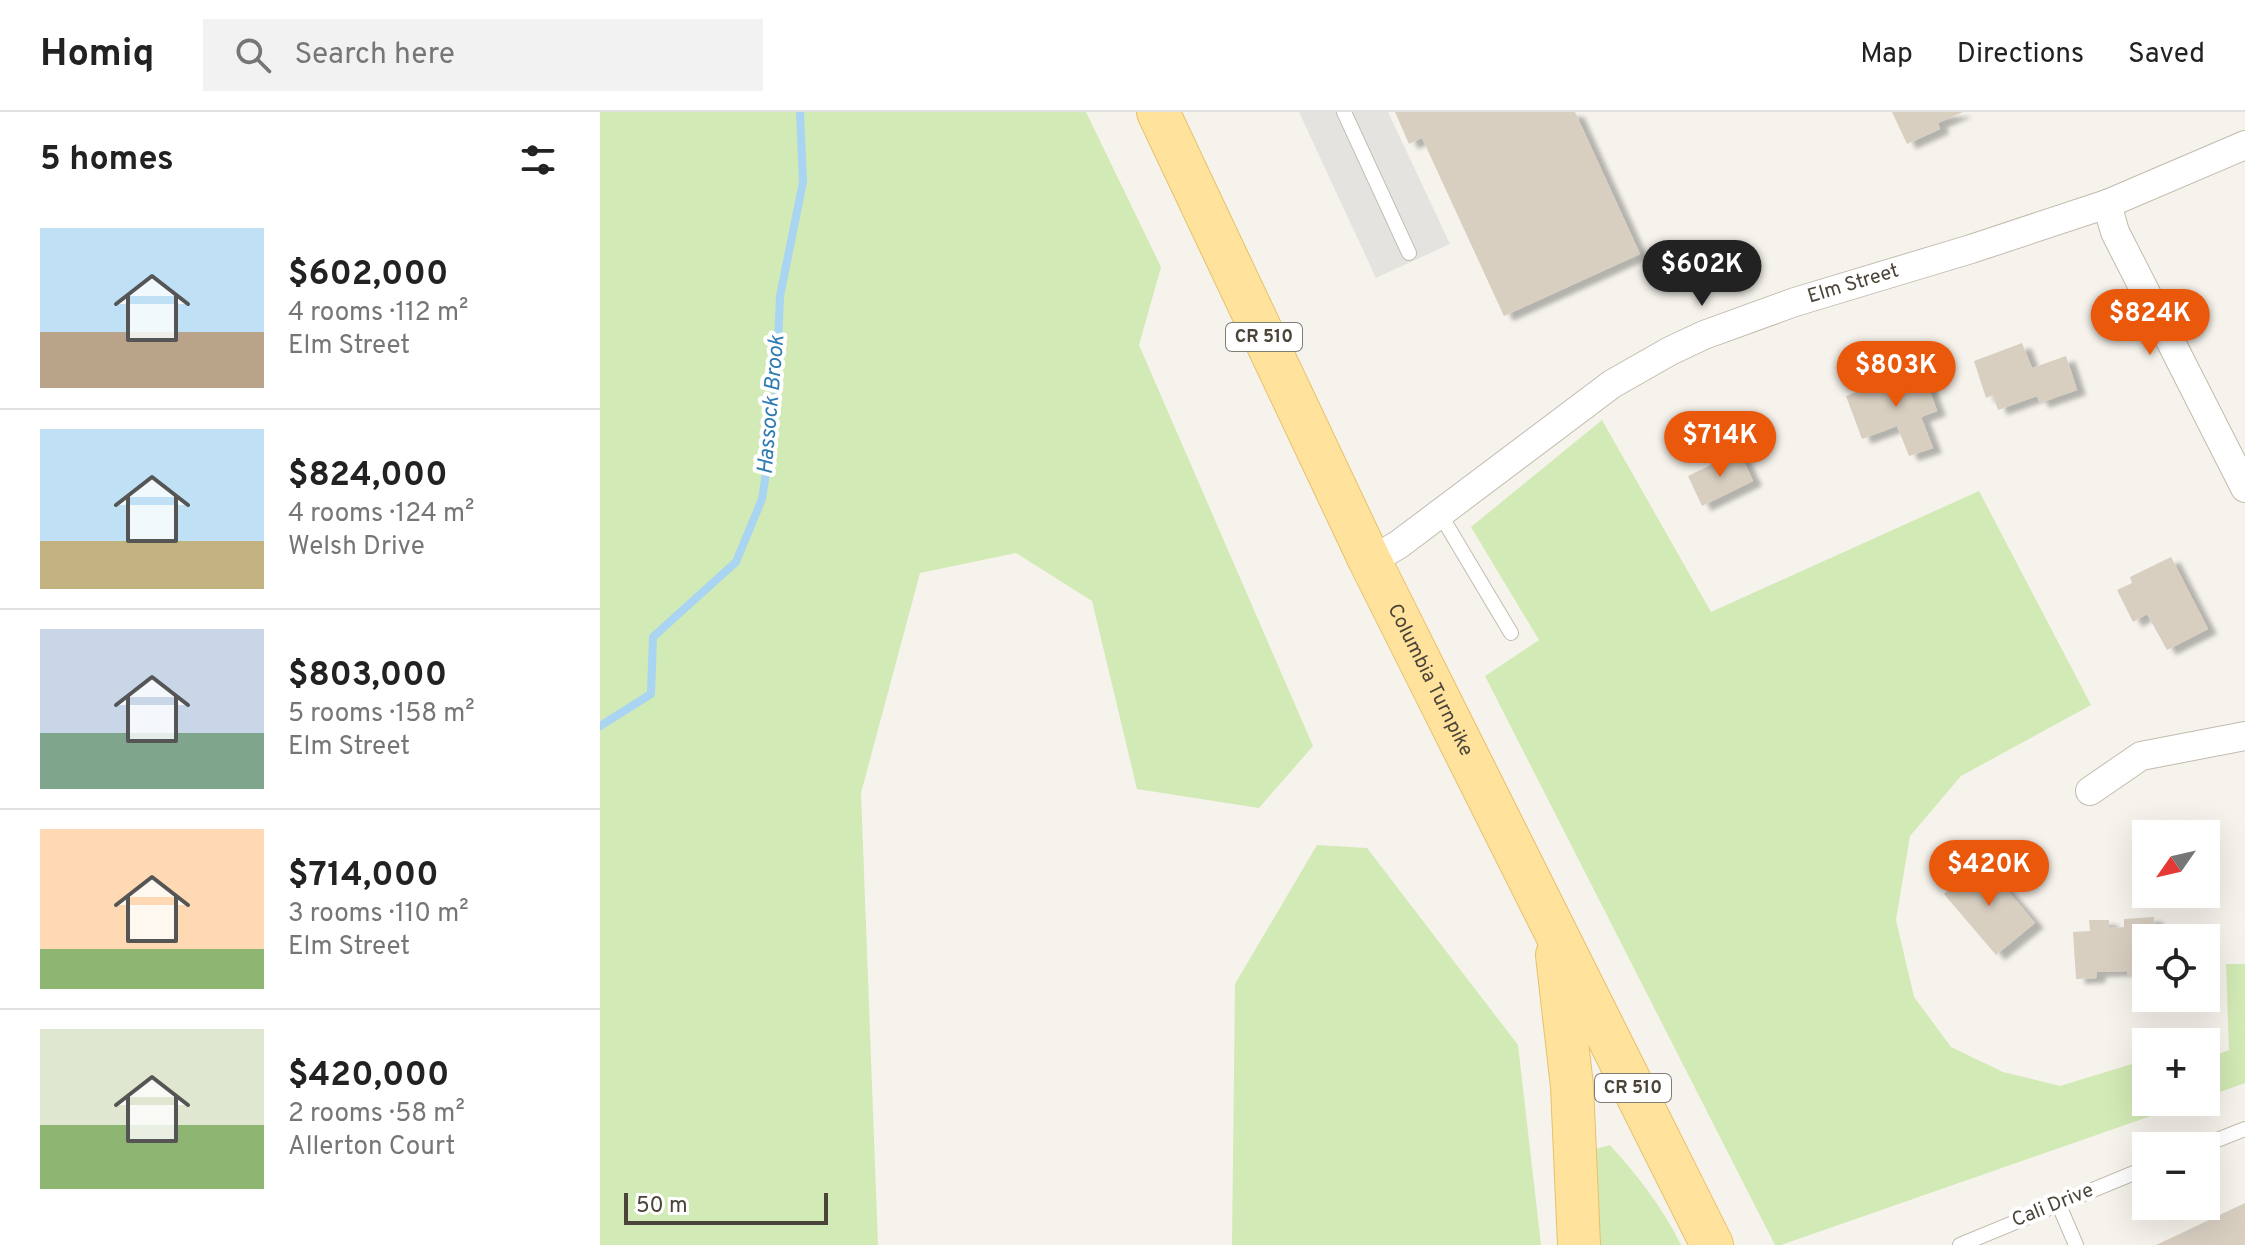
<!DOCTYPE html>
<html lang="en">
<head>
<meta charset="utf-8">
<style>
	body { margin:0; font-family:Overpass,sans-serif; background:#f2f2f2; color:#222; height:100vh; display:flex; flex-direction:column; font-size:30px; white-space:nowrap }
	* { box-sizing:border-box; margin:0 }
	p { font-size:26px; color:#767676 }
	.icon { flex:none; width:44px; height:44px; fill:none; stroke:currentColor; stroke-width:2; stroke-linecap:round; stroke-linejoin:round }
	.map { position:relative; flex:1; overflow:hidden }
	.panel { display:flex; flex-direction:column; background:#fff; width:600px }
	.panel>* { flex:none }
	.needle { width:52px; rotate:236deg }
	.controls { position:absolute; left:1532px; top:708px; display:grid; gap:16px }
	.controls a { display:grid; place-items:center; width:88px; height:88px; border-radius:0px; background:#fff; box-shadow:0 8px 32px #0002; font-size:40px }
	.scale { position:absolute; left:24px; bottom:20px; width:204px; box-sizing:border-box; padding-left:8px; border:4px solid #4b4439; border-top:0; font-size:22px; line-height:28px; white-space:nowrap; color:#4b4439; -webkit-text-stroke:6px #fff; paint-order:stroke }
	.price { position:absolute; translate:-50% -68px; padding:0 18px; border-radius:28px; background:#ea580c; color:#fff; font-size:26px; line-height:52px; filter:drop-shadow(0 2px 4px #0008) }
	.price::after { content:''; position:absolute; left:50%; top:48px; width:24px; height:18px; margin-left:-12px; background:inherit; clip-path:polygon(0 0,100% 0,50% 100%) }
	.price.selected { background:#222; color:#fff }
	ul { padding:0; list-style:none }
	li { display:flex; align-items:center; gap:24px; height:200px; padding:0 40px }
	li+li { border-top:2px solid #e0e0e0 }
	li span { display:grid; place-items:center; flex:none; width:224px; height:160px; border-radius:0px; color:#555 }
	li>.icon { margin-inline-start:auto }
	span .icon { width:96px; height:96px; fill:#fffc; stroke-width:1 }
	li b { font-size:34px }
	h2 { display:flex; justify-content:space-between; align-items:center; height:96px; padding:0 40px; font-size:34px }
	header { display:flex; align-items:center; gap:48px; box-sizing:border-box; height:112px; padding:0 40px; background:#fff; border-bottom:2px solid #e0e0e0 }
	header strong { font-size:38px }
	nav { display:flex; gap:44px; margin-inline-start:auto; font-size:28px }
	.search { width:560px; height:72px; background:#f2f2f2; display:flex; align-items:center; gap:20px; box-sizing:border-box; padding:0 28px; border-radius:0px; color:#767676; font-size:30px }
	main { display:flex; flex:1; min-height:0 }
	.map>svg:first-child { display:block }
</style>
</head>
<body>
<header>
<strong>Homiq</strong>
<div class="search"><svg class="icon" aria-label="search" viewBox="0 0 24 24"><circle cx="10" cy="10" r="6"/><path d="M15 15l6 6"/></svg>Search here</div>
<nav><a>Map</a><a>Directions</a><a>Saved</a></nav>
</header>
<main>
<section class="panel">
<h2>5 homes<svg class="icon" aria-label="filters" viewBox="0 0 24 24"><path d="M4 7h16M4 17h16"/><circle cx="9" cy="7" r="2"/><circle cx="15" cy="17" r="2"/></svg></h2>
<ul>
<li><span style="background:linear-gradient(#bfe0f5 65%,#b9a48a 0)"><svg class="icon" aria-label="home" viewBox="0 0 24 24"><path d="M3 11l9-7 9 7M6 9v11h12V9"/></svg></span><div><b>$602,000</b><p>4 rooms · 112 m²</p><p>Elm Street</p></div></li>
<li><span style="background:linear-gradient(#bfe0f5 70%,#c2b280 0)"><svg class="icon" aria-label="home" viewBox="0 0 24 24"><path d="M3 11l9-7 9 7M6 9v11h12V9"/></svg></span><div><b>$824,000</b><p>4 rooms · 124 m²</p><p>Welsh Drive</p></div></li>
<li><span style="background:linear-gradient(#c9d6e8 65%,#7fa58c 0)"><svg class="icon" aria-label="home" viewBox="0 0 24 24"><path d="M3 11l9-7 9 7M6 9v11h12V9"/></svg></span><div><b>$803,000</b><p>5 rooms · 158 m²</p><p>Elm Street</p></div></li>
<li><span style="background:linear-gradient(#ffd9b3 75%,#8fb573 0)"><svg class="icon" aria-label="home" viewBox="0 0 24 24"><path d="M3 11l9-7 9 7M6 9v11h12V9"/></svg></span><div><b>$714,000</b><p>3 rooms · 110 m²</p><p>Elm Street</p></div></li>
<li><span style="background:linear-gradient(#dfe7d0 60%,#8fb573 0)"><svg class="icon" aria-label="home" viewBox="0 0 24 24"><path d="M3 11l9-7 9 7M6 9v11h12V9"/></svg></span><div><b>$420,000</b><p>2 rooms · 58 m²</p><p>Allerton Court</p></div></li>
</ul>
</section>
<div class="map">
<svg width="1645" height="1133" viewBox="0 0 1645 1133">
	<defs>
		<filter id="shadow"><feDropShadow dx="9" dy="5" stdDeviation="2" flood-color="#0004"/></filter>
	</defs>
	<rect width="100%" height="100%" fill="#f6f3ec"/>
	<!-- green -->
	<path fill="#d2eab5" d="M 0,0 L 486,0 L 561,155 L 539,233 L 713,634 L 659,696 L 537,677 L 492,489 L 416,441 L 320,461 L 261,681 L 278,1133 L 0,1133 Z
		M 1002,308 L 1111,500 L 1379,379 L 1491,593 L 1361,664 L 1310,724 L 1296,808 L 1314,885 L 1351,935 L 1403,960 L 1460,974 L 1532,952 L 1546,953 L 1546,990 L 1591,990 L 1181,1133 L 1175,1133 L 885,564 L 939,528 L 871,415 Z
		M 717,733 L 767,736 L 918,933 L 941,1133 L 632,1133 L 635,872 Z
		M 1626,852 L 1645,852 L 1645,971 L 1606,985 L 1606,947 L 1629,938 Z
		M 1010,1033 C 1038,1064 1063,1096 1081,1133 L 996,1133 L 996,1037 Z"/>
	<!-- parking -->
	<path fill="#e5e3e0" d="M 699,0 L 788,0 L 850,132 L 776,166 Z"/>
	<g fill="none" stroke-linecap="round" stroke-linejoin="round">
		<!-- stream -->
		<path stroke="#a9d4f2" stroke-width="8" d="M 0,614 L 51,582 L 53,525 L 136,450 L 162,387 L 175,303 L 180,184 L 203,70 L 200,0"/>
	</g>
	<!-- building -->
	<path fill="#d8cfc1" filter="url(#shadow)" d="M 795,0 L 975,0 L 1040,142 L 904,204 L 822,26 L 809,32 Z
		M 1292,0 L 1363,0 L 1338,11 L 1340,17 L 1307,32 Z
		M 1422,231 L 1432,256 L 1466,244 L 1477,278 L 1440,291 L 1437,284 L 1398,298 L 1393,283 L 1386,286 L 1374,249 Z
		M 1302,257 L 1304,263 L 1322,257 L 1337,299 L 1321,305 L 1333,336 L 1309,344 L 1297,314 L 1262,327 L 1246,284 L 1285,270 L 1283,264 Z
		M 1140,341 L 1153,369 L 1102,394 L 1088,364 L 1125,346 L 1126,348 Z
		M 1571,445 L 1608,517 L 1567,538 L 1547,502 L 1533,510 L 1517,478 L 1532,471 L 1530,465 Z
		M 1383,749 L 1435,811 L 1396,843 L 1344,782 Z
		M 1554,805 L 1555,826 L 1546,826 L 1546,862 L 1527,863 L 1527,859 L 1497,860 L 1496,866 L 1476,867 L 1473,820 L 1490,819 L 1489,808 L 1509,808 L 1509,816 L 1524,815 L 1524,807 Z
		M 1645,1091 L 1645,1133 L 1556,1133 Z"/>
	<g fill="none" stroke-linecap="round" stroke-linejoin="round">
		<!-- lane casing -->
		<g stroke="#c2bbae" stroke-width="16">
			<path id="lane" d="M 744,0 L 809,141
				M 840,402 L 911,521
				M 1602,1034 L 1645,1017
				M 1458,1091 L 1476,1133
				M 1360,1133 L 1546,1056"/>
		</g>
		<!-- street casing -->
		<g stroke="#c2bbae" stroke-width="30">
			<g id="street">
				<path d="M 1507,92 L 1515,120 L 1645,376"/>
				<path id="s1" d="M 770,449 L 798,433 L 1012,272 L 1070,239 L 1104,223 L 1195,190 L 1371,137 L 1507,92 L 1645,33"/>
				<path d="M 1490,679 L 1541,644 L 1645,624"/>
			</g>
		</g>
		<!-- primary casing -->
		<g stroke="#e6c16a" stroke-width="44">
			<g id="primary">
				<path id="s2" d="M 558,0 L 770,449 L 1112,1133"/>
				<path d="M 957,843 L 972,974 L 979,1133"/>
			</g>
		</g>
		<!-- lane -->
		<use href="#lane" stroke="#fff" stroke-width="14"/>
		<!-- street -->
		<use href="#street" stroke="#fff" stroke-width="28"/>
		<!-- primary -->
		<use href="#primary" stroke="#ffe39c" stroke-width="42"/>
	</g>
	<g text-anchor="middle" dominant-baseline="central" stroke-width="8" stroke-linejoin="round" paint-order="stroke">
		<!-- shield labels -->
		<g fill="#fff" stroke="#817c74" stroke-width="2">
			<rect x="626" y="211" width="76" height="28" rx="6"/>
			<rect x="995" y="962" width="76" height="28" rx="6"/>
		</g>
		<g font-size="18" font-weight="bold" fill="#4b4439">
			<text x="664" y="225">CR 510</text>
			<text x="1033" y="976">CR 510</text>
		</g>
		<!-- street labels -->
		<g font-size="20" fill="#4b4439" stroke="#fff">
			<text stroke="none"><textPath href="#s1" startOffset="562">Elm Street</textPath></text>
			<text stroke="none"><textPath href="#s2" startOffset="630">Columbia Turnpike</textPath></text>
			<text transform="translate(1453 1094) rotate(-22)">Cali Drive</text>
		</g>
		<!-- water labels -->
		<g font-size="22" font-style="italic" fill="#2e7ab2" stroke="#fff">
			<text transform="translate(172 293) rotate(-85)">Hassock Brook</text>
		</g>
	</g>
</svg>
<div class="controls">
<a><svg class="needle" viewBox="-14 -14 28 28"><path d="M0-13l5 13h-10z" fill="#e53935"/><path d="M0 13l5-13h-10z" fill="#767676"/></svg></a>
<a><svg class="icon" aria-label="locate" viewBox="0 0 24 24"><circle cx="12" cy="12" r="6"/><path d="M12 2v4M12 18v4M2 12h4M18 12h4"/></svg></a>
<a>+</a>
<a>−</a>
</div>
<div class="scale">50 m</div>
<b class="price selected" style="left:1102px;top:196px">$602K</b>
<b class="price" style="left:1550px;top:245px">$824K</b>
<b class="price" style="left:1296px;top:297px">$803K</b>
<b class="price" style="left:1120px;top:367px">$714K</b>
<b class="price" style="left:1389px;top:796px">$420K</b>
</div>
</main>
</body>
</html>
